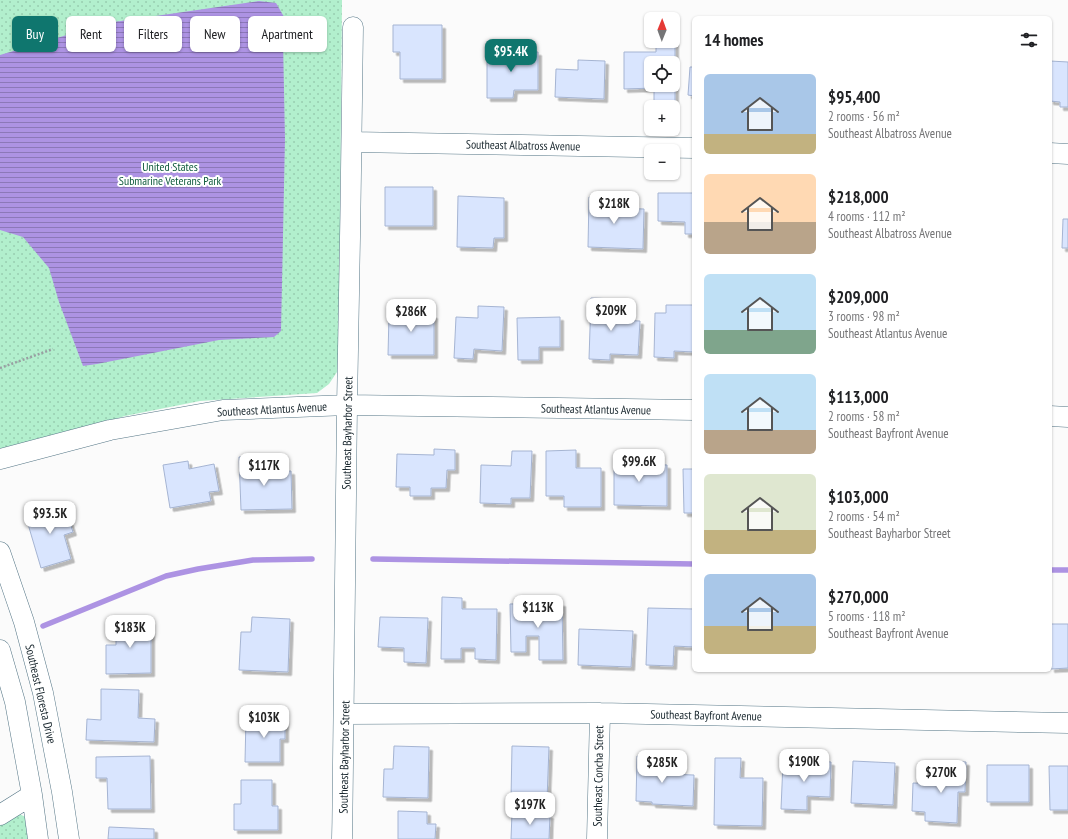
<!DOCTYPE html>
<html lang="en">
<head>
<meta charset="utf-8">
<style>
	body { margin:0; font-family:"PT Sans Narrow",sans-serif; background:#f6f6f6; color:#202124; height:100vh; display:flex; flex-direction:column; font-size:15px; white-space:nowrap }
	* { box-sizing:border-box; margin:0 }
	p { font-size:13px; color:#757577 }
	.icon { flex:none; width:22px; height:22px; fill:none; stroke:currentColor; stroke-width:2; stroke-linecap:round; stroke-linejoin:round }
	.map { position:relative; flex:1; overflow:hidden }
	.side { position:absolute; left:692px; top:16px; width:360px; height:656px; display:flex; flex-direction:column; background:#fff; border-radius:6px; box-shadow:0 1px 3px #0004 }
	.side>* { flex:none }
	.top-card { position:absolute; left:12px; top:16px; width:380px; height:36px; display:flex; gap:8px }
	.needle { width:26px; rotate:1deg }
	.tools { position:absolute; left:644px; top:12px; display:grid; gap:8px }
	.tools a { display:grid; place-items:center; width:36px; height:36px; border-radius:6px; background:#fff; box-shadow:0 1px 3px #0004; font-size:20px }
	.price { position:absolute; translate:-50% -34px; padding:0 9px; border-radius:8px; background:#fff; color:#222; font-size:13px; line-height:26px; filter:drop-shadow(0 1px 2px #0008) }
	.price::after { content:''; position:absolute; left:50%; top:24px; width:12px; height:9px; margin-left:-6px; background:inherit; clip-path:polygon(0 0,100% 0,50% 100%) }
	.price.current { background:#0f766e; color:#fff }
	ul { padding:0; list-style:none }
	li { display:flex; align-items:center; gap:12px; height:100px; padding:0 12px }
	li span { display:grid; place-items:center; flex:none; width:112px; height:80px; border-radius:6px; color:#555 }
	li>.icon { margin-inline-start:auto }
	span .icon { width:48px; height:48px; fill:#fffc; stroke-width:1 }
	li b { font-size:17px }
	h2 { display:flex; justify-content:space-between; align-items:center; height:48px; padding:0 12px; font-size:17px }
	.chip { padding:0 14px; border-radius:6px; background:#fff; box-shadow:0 1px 3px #0004; font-size:14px; line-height:36px }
	.chip.current { background:#0f766e; color:#fff }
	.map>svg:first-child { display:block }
</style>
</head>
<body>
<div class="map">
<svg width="1068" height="839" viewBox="0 0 1068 839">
	<defs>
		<pattern id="park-dots" width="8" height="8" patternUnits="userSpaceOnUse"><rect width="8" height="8" fill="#b2efcd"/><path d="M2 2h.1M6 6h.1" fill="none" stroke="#98cdb0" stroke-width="1.8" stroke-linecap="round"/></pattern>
		<pattern id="water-rules" width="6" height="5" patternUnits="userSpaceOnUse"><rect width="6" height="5" fill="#ad93e3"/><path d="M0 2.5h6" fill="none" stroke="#8c78b8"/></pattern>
		<filter id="shadow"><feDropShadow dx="3.5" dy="3.5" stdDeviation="0" flood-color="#0004"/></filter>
	</defs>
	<rect width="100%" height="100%" fill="#fbfbfb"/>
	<!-- park -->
	<path fill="url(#park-dots)" d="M 0,0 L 342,0 L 339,346 L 337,372 L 329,384 L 317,393 L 200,401 L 125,416 L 0,454 Z
		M 19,814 L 35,821 L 43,839 L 0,839 L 0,821 Z"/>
	<!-- water -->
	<path fill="url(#water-rules)" d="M 259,1 L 276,3 L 287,22 L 283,40 L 285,139 L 281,331 L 274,337 L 219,340 L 97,364 L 83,366 L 59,302 L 49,268 L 23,237 L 0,230 L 0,55 L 107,23 Z"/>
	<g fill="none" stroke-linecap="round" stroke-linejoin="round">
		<!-- stream -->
		<path stroke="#ad93e3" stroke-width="5.5" d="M 373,559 L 694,564
			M 1050,570 L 1068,570
			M 43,626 L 166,576 L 198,569 L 253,560 L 312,559"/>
	</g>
	<!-- building -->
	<path fill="#d9e5fe" stroke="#a5b4d2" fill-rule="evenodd" filter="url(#shadow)" d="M 393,25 L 442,25 L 442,79 L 400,79 L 400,52 L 393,52 Z
		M 656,41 L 675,41 L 675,101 L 654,101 L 654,88 L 624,89 L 624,52 L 656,52 ZM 651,63 L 673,63 L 673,85 L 651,85 Z
		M 487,52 L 538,52 L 538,90 L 514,90 L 513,98 L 487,98 Z
		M 578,60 L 605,61 L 604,99 L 555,97 L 556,69 L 578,70 Z
		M 1050,61 L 1068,62 L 1068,107 L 1060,107 L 1060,102 L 1050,101 Z
		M 690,67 L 694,67 L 694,96 L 688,95 Z
		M 385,187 L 433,187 L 433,226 L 385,226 Z
		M 658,193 L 694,193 L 694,234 L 685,234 L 685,222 L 658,221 Z
		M 458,196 L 504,198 L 504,238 L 494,238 L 493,248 L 457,247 Z
		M 589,197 L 615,198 L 615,208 L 644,209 L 643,249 L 588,247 Z
		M 1063,219 L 1068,219 L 1068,248 L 1062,248 Z
		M 591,298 L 616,299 L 615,320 L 640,321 L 638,355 L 610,354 L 610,360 L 589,359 Z
		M 666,305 L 694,305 L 694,352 L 674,351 L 674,358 L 654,357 L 655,313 L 666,313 Z
		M 399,306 L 419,307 L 418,315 L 434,315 L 434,355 L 388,355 L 389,315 L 399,315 Z
		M 478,306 L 504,307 L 502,351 L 474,349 L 473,359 L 454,358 L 456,317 L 478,318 Z
		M 560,317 L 560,347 L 539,347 L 539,360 L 518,360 L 517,318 Z
		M 434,449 L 455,450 L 455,470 L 447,470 L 446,488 L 431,488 L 431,496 L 410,496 L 410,487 L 396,487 L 397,454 L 434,455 Z
		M 576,450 L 576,468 L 601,468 L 601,507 L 564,507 L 564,496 L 546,496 L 546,451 Z
		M 512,451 L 532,451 L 530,498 L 511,498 L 511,504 L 480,503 L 481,465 L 511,466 Z
		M 260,456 L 261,472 L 291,471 L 292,509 L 241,510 L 239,457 Z
		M 614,456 L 641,456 L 641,464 L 667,465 L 667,506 L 614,505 Z
		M 188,461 L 189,469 L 214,464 L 219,491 L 209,492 L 211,501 L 170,508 L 163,465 Z
		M 683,469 L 694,469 L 694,513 L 684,513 Z
		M 53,505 L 56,514 L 66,511 L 73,532 L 64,535 L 71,559 L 41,568 L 25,514 Z
		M 442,597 L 462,598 L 462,609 L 497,609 L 496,660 L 475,659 L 475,648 L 461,648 L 461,659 L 441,659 Z
		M 562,603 L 563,660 L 539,660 L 539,636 L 526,636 L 526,652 L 511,652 L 510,604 Z
		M 648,608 L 694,609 L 694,647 L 674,646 L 673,666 L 646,665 Z
		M 252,617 L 290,619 L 288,672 L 239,670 L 241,632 L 251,632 Z
		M 380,617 L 428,618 L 426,663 L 404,662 L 404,648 L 378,647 Z
		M 116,621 L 151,621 L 151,673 L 106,674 L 106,645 L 116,645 Z
		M 1051,624 L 1068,624 L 1068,668 L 1051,669 Z
		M 579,629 L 633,631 L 631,667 L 578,665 Z
		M 101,689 L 139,690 L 138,718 L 155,719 L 154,742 L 86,740 L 87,719 L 101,720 Z
		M 246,717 L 285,718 L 285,739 L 280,739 L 280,762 L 245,762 Z
		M 394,746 L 429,747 L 428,798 L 383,797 L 384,769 L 393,769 Z
		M 512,746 L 549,747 L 547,800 L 511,799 Z
		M 150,756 L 151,809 L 108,809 L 107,778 L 96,778 L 96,757 Z
		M 637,756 L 663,757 L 663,774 L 694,775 L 693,806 L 652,804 L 652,802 L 636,801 Z
		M 715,758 L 741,758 L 740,778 L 763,778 L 762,826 L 714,825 Z
		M 818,761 L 831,762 L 830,797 L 807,796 L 807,810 L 781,809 L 783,762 L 818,763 Z
		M 853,761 L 895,763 L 893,805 L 851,803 Z
		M 942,761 L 966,762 L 965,792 L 958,792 L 957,823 L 925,821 L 925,812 L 912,811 L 913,783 L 941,784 Z
		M 987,765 L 1029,765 L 1029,802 L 987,802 Z
		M 1049,766 L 1068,766 L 1068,810 L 1050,810 Z
		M 241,780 L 272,780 L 272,806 L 278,806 L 278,830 L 234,830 L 234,804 L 241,804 Z
		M 398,811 L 427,812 L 427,824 L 436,824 L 435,839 L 398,839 Z
		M 512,813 L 550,815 L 549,839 L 511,839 Z
		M 109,827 L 154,829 L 154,839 L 108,839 Z"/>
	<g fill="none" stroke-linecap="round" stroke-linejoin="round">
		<!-- minor casing -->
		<g stroke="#567787" stroke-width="21">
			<path id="minor" d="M 352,142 L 694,148
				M 1050,153 L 1068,154
				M 1050,416 L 1068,417
				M 0,459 L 110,430 L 223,410 L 347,405 L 694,410
				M 0,552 L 24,622 L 43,693 L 62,792 L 69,839
				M 0,650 L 15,702 L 32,795 L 38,839
				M 345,714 L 600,713 L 1068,723
				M 0,815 L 32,795
				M 342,839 C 345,695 346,551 347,406 C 349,280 352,153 353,27
				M 597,839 L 600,713"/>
		</g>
		<!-- path -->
		<path stroke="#999fa2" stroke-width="2.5" stroke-dasharray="2 2" stroke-linecap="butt" d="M 0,368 L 53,349"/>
		<!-- minor -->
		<use href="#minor" stroke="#fff" stroke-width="20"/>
	</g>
	<g text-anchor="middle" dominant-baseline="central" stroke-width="4" stroke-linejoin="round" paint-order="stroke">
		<!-- street labels -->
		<g font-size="12" fill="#18262d" stroke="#fff">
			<text transform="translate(523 145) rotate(1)">Southeast Albatross Avenue</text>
			<text transform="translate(272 409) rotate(-3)">Southeast Atlantus Avenue</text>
			<text transform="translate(596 409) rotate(1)">Southeast Atlantus Avenue</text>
			<text transform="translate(347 433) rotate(-89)">Southeast Bayharbor Street</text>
			<text transform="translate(41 694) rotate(77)">Southeast Floresta Drive</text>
			<text transform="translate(706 715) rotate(1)">Southeast Bayfront Avenue</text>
			<text transform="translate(344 757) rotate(-89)">Southeast Bayharbor Street</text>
			<text transform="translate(598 776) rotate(-89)">Southeast Concha Street</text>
		</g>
		<!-- park labels -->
		<g font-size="12" fill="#0e5b3c" stroke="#fff">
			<text x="170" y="166">United States<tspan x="170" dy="14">Submarine Veterans Park</tspan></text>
		</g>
	</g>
</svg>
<div class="tools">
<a><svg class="needle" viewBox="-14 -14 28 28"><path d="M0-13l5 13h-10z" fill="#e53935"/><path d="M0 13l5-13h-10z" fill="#757577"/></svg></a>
<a><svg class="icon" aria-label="locate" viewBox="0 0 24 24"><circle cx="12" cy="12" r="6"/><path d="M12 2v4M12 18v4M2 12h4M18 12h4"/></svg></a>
<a>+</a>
<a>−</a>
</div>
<b class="price current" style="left:511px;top:73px">$95.4K</b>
<b class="price" style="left:614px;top:225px">$218K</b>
<b class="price" style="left:611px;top:332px">$209K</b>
<b class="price" style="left:411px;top:333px">$286K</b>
<b class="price" style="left:639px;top:483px">$99.6K</b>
<b class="price" style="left:264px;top:487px">$117K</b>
<b class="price" style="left:50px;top:535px">$93.5K</b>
<b class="price" style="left:538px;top:629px">$113K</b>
<b class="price" style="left:130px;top:649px">$183K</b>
<b class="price" style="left:264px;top:739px">$103K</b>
<b class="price" style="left:804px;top:783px">$190K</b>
<b class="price" style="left:662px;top:784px">$285K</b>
<b class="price" style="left:941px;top:794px">$270K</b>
<b class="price" style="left:530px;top:826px">$197K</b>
<div class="top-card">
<a class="chip current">Buy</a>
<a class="chip">Rent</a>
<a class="chip">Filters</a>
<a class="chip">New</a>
<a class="chip">Apartment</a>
</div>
<section class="side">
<h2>14 homes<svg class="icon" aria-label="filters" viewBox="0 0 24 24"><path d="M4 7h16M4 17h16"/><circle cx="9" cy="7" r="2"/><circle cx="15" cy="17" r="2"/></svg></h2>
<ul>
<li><span style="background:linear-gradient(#a9c7e8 75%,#c2b280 0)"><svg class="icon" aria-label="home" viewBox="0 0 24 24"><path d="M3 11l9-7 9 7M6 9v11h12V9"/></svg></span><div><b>$95,400</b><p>2 rooms · 56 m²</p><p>Southeast Albatross Avenue</p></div></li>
<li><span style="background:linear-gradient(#ffd9b3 60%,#b9a48a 0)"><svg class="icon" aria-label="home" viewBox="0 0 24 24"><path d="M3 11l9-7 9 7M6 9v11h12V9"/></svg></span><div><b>$218,000</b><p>4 rooms · 112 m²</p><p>Southeast Albatross Avenue</p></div></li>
<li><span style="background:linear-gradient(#bfe0f5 70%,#7fa58c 0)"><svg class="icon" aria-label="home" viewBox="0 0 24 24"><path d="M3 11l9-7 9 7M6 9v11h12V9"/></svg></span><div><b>$209,000</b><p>3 rooms · 98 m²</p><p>Southeast Atlantus Avenue</p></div></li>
<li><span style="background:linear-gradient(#bfe0f5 70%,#b9a48a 0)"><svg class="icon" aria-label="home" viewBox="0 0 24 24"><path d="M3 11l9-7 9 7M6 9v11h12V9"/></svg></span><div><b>$113,000</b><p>2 rooms · 58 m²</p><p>Southeast Bayfront Avenue</p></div></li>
<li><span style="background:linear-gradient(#dfe7d0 70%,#c2b280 0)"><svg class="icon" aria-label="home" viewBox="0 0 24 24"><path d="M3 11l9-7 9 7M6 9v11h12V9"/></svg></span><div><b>$103,000</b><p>2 rooms · 54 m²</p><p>Southeast Bayharbor Street</p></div></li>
<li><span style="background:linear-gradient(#a9c7e8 65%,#c2b280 0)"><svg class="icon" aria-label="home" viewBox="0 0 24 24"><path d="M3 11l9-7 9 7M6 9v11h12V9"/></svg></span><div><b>$270,000</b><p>5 rooms · 118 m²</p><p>Southeast Bayfront Avenue</p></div></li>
</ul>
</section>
</div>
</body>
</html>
